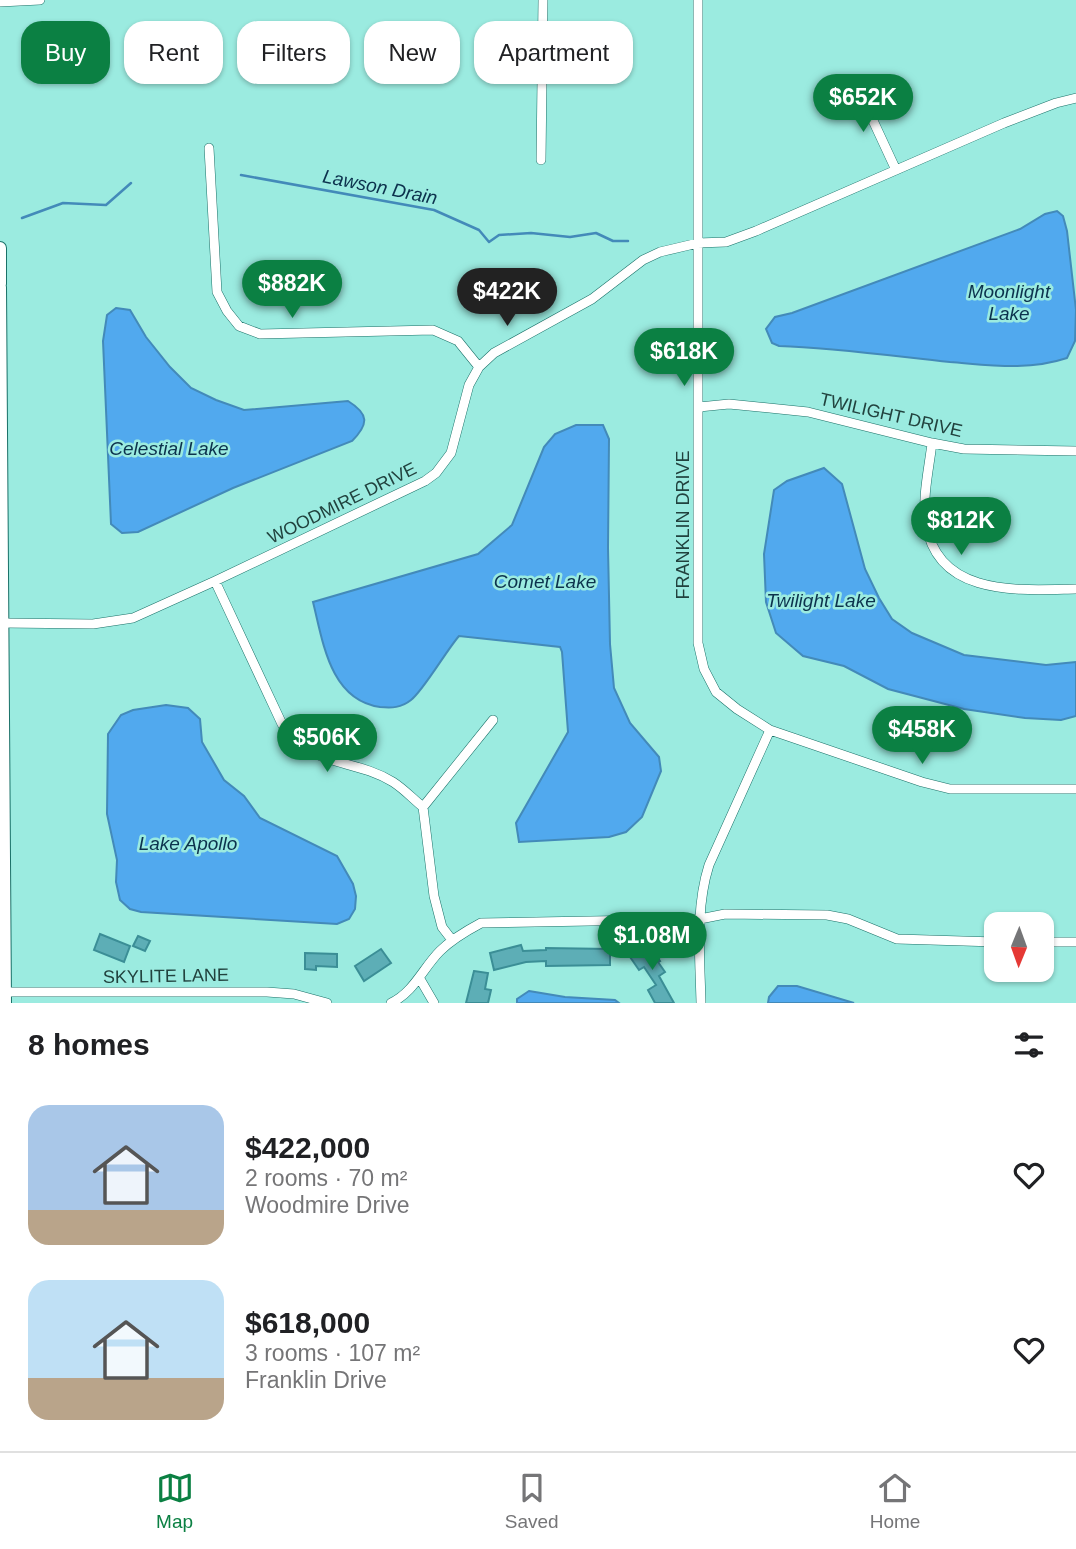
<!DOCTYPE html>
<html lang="en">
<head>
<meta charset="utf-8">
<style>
	body { margin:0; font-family:Arial,sans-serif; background:#f2f2f2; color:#202124; height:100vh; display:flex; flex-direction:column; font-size:26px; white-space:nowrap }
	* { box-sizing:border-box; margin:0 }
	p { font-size:23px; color:#757577 }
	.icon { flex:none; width:38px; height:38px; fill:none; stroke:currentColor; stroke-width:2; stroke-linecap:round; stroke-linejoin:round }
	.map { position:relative; height:1003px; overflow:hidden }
	.sheet { display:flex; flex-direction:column; background:#fff; flex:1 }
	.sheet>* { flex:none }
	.guide { position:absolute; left:21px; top:21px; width:700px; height:63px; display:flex; gap:14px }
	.needle { width:46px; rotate:181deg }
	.tools { position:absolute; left:984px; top:912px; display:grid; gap:14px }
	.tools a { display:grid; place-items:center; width:70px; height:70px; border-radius:14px; background:#fff; box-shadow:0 2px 5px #0004; font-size:35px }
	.price { position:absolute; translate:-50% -60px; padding:0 16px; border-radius:24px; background:#0b8043; color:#fff; font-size:23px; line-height:46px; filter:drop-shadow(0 2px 4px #0008) }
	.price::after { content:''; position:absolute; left:50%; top:42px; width:21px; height:16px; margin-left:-10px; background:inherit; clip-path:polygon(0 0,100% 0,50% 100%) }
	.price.on { background:#222; color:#fff }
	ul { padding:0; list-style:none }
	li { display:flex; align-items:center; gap:21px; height:175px; padding:0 28px }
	li span { display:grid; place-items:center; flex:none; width:196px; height:140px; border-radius:21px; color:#555 }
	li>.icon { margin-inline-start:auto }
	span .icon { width:84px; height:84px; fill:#fffc; stroke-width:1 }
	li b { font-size:30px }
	h2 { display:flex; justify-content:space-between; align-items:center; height:84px; padding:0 28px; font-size:30px }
	.tag { padding:0 24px; border-radius:21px; background:#fff; box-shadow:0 2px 5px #0004; font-size:24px; line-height:63px }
	.tag.on { background:#0b8043; color:#fff }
	.dock { display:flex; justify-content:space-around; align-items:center; height:98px; border-top:2px solid #e0e0e0; background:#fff; font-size:19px; color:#757577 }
	.dock a { display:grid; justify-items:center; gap:4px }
	.dock .on { color:#0b8043 }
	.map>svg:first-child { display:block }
</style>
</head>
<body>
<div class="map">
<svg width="1076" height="1003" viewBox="0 0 1076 1003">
	<rect width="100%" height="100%" fill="#9bebe0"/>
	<!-- water -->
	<path fill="#51a9ee" stroke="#438ab9" stroke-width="2" d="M 1057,211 L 1063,216 L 1067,231 L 1076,310 L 1075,341 L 1067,358 C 1028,371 990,365 950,362 C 893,356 836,348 779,346 L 772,343 L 766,329 L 775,317 L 792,313 L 1020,229 L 1045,214 Z
		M 116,308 L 130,310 L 146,337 L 170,367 L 191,388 L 216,400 L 244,410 L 348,401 C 369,414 369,424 352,441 L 233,488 L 138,532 L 122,533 L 111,524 L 103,341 L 107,315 Z
		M 576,425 L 603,425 L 609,439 L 608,548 L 610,644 L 614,688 L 630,723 L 659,757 L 661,771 L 642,817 L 626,832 L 609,837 L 519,842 L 516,823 L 568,732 L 562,652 L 560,647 L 459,636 C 446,651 423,691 411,700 C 401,708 392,708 380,707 C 330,700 323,642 313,602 L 478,554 L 512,525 L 544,447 L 555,434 Z
		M 824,468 L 842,484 L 865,569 L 879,598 L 892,619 L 912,633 L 964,655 L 1046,665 L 1076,662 L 1076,716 L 1061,720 L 1025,718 L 964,709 L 888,689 L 844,666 L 803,656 L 776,633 L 766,602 L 764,554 L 774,490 L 787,481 Z
		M 166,705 L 188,708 L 200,719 L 202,742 L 224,780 L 244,796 L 260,818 L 337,856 L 353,884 L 356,896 L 355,909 L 349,919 L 337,924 L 141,912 L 130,909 L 120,900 L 116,882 L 117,860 L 107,814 L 108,734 L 121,715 L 133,710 Z
		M 778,986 L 797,986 L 854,1003 L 768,1003 L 769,997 Z
		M 529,991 L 565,997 L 615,1000 L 619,1003 L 517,1003 L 517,999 Z"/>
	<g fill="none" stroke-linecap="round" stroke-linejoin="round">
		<!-- stream -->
		<path stroke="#438ab9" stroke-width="2.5" d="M 241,175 L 434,210 L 479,230 L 489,242 L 499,235 L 531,233 L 570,237 L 596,233 L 613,241 L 628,241
			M 22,218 L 63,203 L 106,205 L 131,183"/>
	</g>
	<!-- building -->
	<path fill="#5daeb6" stroke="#3b8e96" stroke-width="2" d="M 575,34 L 598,35 L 598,41 L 604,41 L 601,64 L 594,64 L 594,77 L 577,77 Z
		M 100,934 L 130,946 L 124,962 L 94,950 Z
		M 138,936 L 150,941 L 145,951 L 133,946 Z
		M 647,941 L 660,961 L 658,962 L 665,972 L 659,976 L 674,1003 L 655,1003 L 648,990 L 656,985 L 644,967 L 639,970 L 628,954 Z
		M 521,945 L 523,951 L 546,950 L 546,948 L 610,949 L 610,965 L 546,966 L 546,961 L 526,962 L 494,970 L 490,953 Z
		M 381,949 L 391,963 L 364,981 L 355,966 Z
		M 305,953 L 337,954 L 337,967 L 316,966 L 316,970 L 305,969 Z
		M 474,971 L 488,973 L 485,989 L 491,990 L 488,1003 L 466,1003 Z"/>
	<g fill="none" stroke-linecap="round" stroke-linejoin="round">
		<!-- street casing -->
		<g stroke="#1a7168" stroke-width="10">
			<path id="street" d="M 698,0 L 698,643 L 704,669 L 716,692 L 737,709 L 770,730 L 922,782 L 950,789 L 1076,789
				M 0,2 L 40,0
				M 856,84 L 896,170
				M 209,148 L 217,292 L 227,311 L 239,326 L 260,334 L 433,330 L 458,341 L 479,367
				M 541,160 L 543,0
				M 699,407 L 729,404 L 808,412 L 932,443 L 964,449 L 1076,451
				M 932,443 C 929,469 922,497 926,523 C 937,598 1021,590 1076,589
				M 215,581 L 282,724 C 312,769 352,757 393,782 C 404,789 413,799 423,807 L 434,896 L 442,927 L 452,940
				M 2,623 L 93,624 L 133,618 L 215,581 L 425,481 L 436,473 L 451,453 L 469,385 L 479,367 L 494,353 L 592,299 L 643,260 L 660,252 L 698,243 L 726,242 L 756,231 L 1004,123 L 1056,103 L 1076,98
				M 423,807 L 493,720
				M 1041,942 L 1076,942
				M 420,979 L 434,1003
				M 2,992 L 267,992 L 294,994 L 327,1003
				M 391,1003 C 414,992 423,968 440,951 C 452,939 466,931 481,923 L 700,919 L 725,914 L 827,915 L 848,919 L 897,939 L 996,942
				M 701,1003 C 700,957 695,909 709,865 L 770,730"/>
		</g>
		<!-- secondary casing -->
		<g stroke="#1a7168" stroke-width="14">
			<path id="secondary" d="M 0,248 L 0,284
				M 0,287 L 5,1003"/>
		</g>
		<!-- street -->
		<use href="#street" stroke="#fff" stroke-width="9"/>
		<!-- secondary -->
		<use href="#secondary" stroke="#fff" stroke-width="12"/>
	</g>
	<g text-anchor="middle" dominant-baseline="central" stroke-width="5" stroke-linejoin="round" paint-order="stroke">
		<!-- street labels -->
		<g font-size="18" fill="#21423e" stroke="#9bebe0">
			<text transform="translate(891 415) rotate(13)">TWILIGHT DRIVE</text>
			<text transform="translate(342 503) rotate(-26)">WOODMIRE DRIVE</text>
			<text transform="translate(683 525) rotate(-90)">FRANKLIN DRIVE</text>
			<text transform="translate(166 976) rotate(-1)">SKYLITE LANE</text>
		</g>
		<!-- water labels -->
		<g font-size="19" font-style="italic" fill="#0c324d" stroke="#9bebe0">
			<text transform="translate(380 187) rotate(11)">Lawson Drain</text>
			<text x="1009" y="291">Moonlight<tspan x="1009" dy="22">Lake</tspan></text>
			<text x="169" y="448">Celestial Lake</text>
			<text x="545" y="581">Comet Lake</text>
			<text x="821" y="600">Twilight Lake</text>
			<text x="188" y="843">Lake Apollo</text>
		</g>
	</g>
</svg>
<div class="tools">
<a><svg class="needle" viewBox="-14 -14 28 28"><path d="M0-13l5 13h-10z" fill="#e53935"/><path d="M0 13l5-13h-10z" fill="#757577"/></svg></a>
</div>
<b class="price" style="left:863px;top:134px">$652K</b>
<b class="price" style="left:292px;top:320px">$882K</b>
<b class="price on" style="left:507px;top:328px">$422K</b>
<b class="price" style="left:684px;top:388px">$618K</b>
<b class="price" style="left:961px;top:557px">$812K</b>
<b class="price" style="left:922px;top:766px">$458K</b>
<b class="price" style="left:327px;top:774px">$506K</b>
<b class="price" style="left:652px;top:972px">$1.08M</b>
<div class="guide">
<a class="tag on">Buy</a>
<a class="tag">Rent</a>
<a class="tag">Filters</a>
<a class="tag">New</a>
<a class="tag">Apartment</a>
</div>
</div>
<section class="sheet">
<h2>8 homes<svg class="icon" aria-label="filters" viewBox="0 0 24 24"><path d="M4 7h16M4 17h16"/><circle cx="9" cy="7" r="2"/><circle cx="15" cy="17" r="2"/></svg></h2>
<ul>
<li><span style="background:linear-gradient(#a9c7e8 75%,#b9a48a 0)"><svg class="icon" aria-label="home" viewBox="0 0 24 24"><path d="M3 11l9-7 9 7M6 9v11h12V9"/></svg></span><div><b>$422,000</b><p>2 rooms · 70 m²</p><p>Woodmire Drive</p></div><svg class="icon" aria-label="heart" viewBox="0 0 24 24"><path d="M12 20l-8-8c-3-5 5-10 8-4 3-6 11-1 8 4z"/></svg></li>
<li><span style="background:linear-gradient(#bfe0f5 70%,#b9a48a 0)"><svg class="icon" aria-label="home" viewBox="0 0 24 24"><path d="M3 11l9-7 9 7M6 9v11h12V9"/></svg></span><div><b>$618,000</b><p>3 rooms · 107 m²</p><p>Franklin Drive</p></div><svg class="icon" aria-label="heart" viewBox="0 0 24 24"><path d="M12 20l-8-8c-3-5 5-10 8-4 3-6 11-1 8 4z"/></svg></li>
</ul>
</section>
<nav class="dock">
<a class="on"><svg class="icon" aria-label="map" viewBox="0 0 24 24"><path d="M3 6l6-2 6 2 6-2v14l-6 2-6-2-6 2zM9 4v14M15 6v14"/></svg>Map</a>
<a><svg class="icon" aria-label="saved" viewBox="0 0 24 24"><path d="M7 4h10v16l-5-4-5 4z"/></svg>Saved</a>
<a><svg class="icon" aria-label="home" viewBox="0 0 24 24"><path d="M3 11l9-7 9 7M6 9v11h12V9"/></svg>Home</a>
</nav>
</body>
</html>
